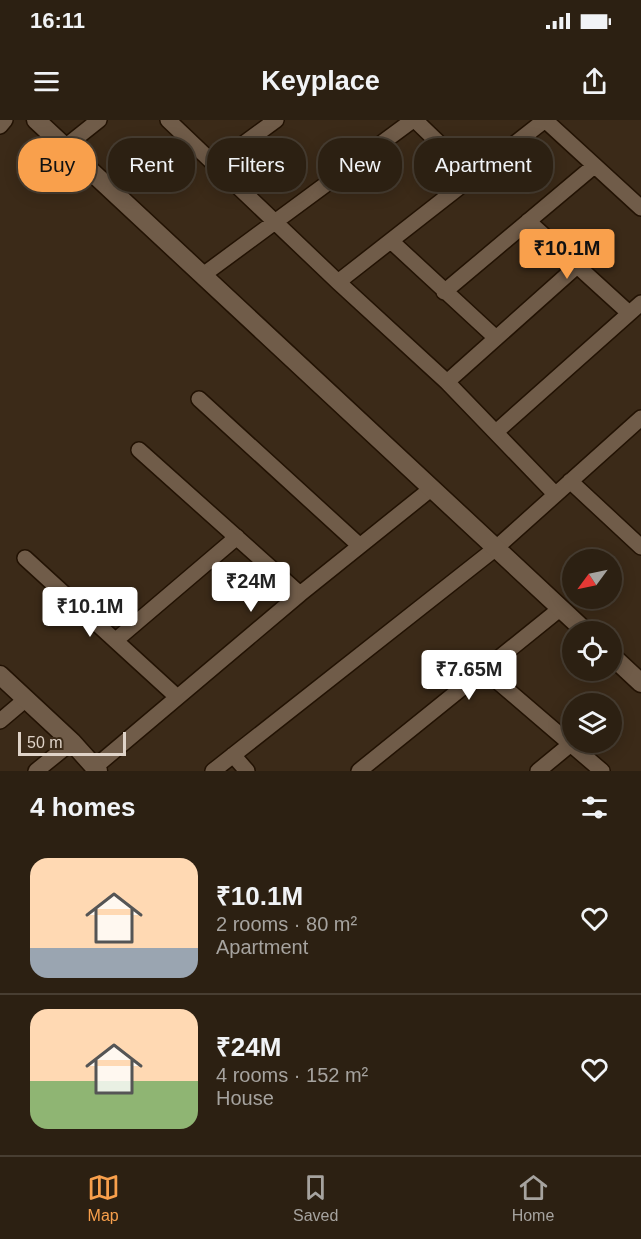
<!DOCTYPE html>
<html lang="en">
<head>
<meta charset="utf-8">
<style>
	body { margin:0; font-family:Arial,sans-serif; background:#382d20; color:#f1f3f6; height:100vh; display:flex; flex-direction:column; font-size:22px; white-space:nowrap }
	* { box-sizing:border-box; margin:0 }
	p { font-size:20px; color:#a6a39f }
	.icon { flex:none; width:33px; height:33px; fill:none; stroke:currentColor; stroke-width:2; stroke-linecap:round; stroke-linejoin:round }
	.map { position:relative; height:651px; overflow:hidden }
	.details { display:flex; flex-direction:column; background:#2c2012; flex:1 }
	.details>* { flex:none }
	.banner { position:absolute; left:18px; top:18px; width:606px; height:54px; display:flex; gap:12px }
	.needle { width:39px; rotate:237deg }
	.fabs { position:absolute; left:562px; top:429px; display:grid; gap:12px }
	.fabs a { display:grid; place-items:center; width:60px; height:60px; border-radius:50%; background:#2c2012; box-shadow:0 3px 15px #0003,0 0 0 2px #483e32; font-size:30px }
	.scale { position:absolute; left:18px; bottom:15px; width:108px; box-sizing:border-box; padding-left:6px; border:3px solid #dfd3c8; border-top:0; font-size:16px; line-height:21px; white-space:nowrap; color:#dfd3c8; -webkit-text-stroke:4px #3b2a18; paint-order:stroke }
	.price { position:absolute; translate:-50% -51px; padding:0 14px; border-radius:6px; background:#fff; color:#222; font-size:20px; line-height:39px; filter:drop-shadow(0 2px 3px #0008) }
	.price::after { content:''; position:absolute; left:50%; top:36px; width:18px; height:14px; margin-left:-9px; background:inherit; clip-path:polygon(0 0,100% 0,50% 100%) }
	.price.selected { background:#f9a04c; color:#111 }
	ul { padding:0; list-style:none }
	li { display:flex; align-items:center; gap:18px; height:150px; padding:0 30px }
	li+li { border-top:2px solid #483e32 }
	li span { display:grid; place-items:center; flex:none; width:168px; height:120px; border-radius:18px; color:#555 }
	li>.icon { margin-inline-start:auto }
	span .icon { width:72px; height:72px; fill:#fffc; stroke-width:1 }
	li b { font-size:26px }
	h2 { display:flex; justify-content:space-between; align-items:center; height:72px; padding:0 30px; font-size:26px }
	.pill { padding:0 21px; border-radius:24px; background:#2c2012; box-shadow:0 3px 15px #0003,0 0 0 2px #483e32; font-size:21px; line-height:54px }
	.pill.selected { background:#f9a04c; color:#111 }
	.status { display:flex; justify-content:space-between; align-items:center; height:42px; padding:0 30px; background:#2c2012; direction:ltr }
	.status svg { height:16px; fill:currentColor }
	header { display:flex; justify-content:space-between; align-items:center; height:78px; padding:0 30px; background:#2c2012; font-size:27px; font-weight:800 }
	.dock { display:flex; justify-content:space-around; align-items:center; height:84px; border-top:2px solid #483e32; background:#2c2012; font-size:16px; color:#a6a39f }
	.dock a { display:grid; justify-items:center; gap:3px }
	.dock .selected { color:#f9a04c }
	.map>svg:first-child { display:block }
</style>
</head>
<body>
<div class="status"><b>16:11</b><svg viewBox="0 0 49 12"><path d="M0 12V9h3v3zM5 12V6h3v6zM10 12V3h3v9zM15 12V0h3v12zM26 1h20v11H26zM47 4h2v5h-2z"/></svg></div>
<header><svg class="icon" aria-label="menu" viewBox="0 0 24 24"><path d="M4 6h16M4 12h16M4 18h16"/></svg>Keyplace<svg class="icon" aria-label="share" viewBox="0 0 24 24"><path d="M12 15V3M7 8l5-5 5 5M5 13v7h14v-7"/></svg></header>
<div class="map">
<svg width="641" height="651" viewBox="0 0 641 651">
	<rect width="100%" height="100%" fill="#3b2a18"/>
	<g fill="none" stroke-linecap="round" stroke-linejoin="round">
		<!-- street casing -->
		<g stroke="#221203" stroke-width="18">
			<path id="street" d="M 168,0 L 338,162 L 447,262 L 555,374
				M 415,0 L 474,57
				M 545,0 L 641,88
				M 0,6 L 5,0
				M 65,27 L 99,0
				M 216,44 L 276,0
				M 528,101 L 629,193
				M 391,121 L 496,218
				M 203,155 L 413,0
				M 338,162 L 545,0
				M 444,172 L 594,46
				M 447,262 L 577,146
				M 199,279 L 360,426
				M 496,312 L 641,183
				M 139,330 L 300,474
				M 570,361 L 641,427
				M 25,438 L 176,576
				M 116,520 L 237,417
				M 483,549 L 602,651
				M 0,601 L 26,579
				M 233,635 L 247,651
				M 95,647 L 300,474 L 432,368
				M 36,651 L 72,622
				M 213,651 L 496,428 L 641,298
				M 359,651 L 561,488
				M 538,651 L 572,623"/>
		</g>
		<!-- secondary casing -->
		<g stroke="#221203" stroke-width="21">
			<path id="secondary" d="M 36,0 L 586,512
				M 612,536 L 641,563
				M 0,555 L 72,622 L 98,651"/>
		</g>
		<!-- street -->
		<use href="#street" stroke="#705c49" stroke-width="15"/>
		<!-- secondary -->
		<use href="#secondary" stroke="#705c49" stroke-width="18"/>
	</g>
</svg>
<div class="fabs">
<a><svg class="needle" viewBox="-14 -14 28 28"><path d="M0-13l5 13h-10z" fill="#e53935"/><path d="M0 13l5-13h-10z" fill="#a6a39f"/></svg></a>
<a><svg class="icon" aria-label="locate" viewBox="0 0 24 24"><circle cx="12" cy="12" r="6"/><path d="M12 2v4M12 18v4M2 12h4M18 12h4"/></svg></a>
<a><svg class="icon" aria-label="layers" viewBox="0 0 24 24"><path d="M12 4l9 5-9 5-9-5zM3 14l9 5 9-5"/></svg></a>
</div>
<div class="scale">50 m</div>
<b class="price selected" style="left:567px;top:160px">₹10.1M</b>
<b class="price" style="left:251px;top:493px">₹24M</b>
<b class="price" style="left:90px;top:518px">₹10.1M</b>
<b class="price" style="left:469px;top:581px">₹7.65M</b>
<div class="banner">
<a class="pill selected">Buy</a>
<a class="pill">Rent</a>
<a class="pill">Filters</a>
<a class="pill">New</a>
<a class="pill">Apartment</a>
</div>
</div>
<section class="details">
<h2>4 homes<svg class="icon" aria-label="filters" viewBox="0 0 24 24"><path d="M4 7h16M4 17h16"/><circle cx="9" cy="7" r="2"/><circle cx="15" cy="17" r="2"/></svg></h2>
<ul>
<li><span style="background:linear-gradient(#ffd9b3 75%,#9aa5b1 0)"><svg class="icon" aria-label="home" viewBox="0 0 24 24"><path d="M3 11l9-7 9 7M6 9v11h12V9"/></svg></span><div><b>₹10.1M</b><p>2 rooms · 80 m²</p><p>Apartment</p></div><svg class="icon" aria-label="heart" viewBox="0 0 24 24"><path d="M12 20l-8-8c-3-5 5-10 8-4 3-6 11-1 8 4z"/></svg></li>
<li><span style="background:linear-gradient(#ffd9b3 60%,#8fb573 0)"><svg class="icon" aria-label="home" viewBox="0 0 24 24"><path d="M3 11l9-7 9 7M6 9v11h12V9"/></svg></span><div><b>₹24M</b><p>4 rooms · 152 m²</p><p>House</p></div><svg class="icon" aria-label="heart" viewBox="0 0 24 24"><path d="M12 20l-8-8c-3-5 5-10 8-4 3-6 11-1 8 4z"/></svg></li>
</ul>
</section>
<nav class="dock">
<a class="selected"><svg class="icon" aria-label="map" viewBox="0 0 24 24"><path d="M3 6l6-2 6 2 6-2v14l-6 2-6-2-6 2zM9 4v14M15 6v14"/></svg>Map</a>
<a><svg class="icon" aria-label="saved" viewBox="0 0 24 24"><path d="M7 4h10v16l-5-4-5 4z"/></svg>Saved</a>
<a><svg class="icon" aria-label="home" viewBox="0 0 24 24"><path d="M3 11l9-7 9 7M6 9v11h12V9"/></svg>Home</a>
</nav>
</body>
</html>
